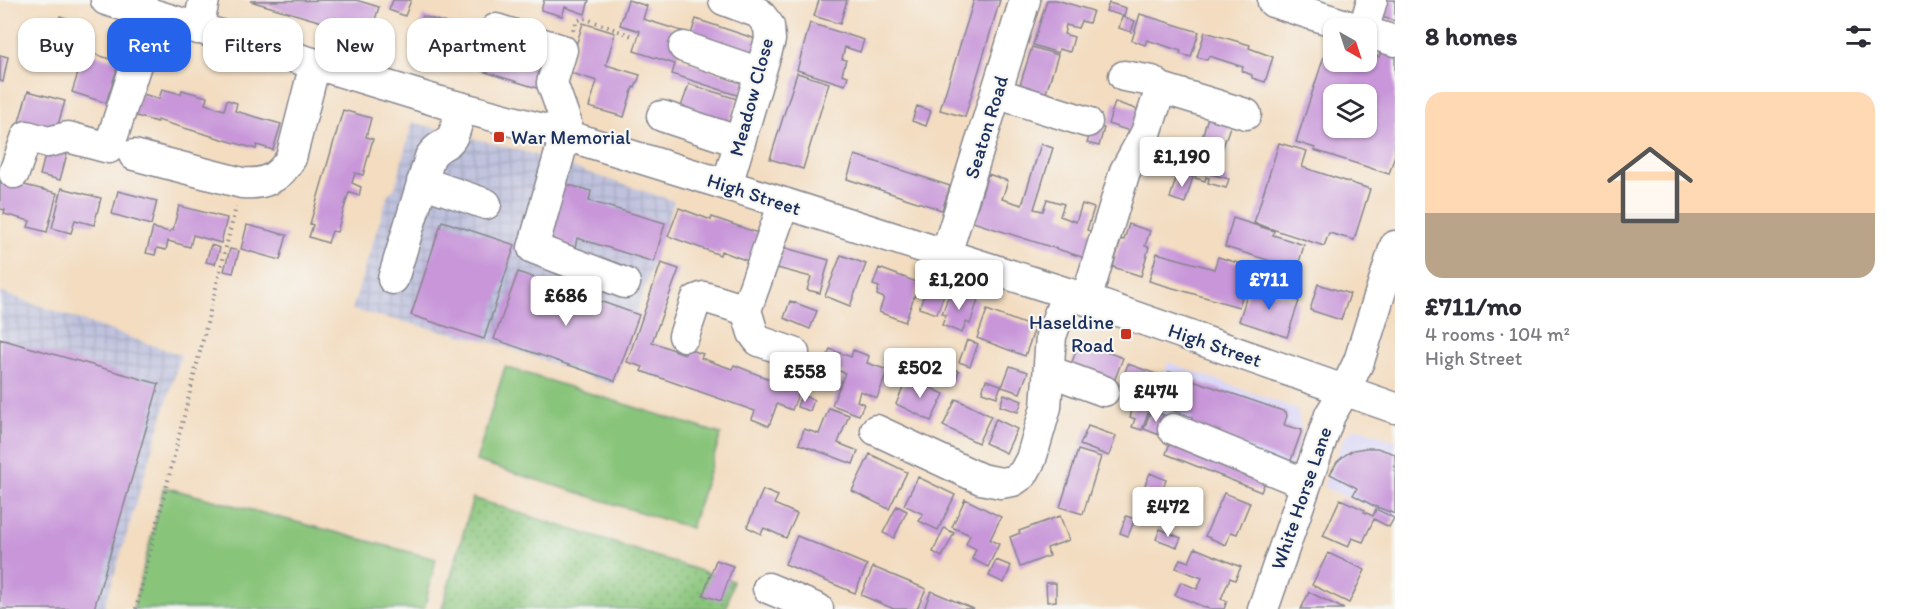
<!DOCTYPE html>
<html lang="en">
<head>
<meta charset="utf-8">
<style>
	body { margin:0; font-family:Itim,sans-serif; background:#f7f7f7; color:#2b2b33; height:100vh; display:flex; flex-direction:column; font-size:22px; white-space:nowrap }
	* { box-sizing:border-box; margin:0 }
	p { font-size:20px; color:#7c7c81 }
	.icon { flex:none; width:33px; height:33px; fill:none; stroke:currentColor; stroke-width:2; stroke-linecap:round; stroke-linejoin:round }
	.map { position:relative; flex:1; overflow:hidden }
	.side { display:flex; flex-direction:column; background:#fff; width:510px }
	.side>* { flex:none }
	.top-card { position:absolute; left:18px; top:18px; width:570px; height:54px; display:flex; gap:12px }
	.needle { width:39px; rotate:141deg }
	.tools { position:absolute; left:1323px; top:18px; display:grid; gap:12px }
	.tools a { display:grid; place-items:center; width:54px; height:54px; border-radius:12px; background:#fff; box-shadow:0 2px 4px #0004; font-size:30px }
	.price { position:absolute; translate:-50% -51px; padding:0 14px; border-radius:6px; background:#fff; color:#222; font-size:20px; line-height:39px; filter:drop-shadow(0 2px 3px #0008) }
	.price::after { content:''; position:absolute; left:50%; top:36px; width:18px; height:14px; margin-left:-9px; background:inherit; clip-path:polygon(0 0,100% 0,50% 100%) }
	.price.selected { background:#2563eb; color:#fff }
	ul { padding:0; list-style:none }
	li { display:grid; align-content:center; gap:12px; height:318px; padding:0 30px }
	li+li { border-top:2px solid #e1e1e2 }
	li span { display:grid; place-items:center; height:186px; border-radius:18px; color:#555 }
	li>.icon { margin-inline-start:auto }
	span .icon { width:108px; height:108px; fill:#fffc; stroke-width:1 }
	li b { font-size:26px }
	h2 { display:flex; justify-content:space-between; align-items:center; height:72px; padding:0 30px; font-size:26px }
	.pill { padding:0 21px; border-radius:18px; background:#fff; box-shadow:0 2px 4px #0004; font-size:21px; line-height:54px }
	.pill.selected { background:#2563eb; color:#fff }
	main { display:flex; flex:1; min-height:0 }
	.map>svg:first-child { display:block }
</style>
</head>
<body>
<main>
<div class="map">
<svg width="1395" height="609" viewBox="0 0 1395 609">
	<defs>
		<pattern id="industrial-grid" width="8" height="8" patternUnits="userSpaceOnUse" patternTransform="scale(1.5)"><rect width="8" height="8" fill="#c0c2dd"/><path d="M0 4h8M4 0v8" fill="none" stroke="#a4a7c0"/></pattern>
		<pattern id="grass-dots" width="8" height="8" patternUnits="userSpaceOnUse" patternTransform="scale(1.5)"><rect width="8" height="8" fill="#88c479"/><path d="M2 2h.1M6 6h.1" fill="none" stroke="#6ea066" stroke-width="1.8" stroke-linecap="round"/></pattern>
	</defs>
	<rect width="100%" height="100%" fill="#f6f6f2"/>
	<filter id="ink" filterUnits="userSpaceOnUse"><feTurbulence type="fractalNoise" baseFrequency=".0167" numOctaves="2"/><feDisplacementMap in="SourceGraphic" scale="12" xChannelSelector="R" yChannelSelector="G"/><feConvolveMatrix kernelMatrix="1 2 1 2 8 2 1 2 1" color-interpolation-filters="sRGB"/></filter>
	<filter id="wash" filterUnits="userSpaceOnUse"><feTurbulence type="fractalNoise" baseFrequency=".008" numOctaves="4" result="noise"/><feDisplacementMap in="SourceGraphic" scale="24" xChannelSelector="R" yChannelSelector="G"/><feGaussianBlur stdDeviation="1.35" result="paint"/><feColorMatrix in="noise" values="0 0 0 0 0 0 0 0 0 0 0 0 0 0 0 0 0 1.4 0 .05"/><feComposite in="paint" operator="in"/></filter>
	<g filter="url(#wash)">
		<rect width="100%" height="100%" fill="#f3dcbf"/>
		<!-- built -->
		<path fill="#d9d6f7" d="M 1168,362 L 1297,409 L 1302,433 L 1290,470 L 1150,409 Z
			M 1360,428 L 1395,441 L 1395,518 L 1323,487 L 1345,436 L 1351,431 Z"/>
		<!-- industrial -->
		<path fill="url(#industrial-grid)" d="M 412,122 L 529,153 L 674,201 L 612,385 L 495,343 L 352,310 L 388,194 L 395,188 Z
			M 0,292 L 181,355 L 104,609 L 0,609 Z"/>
		<!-- grass -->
		<path fill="url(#grass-dots)" stroke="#527a6c" stroke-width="1.5" d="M 473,498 L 733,581 L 726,609 L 442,609 Z"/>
		<!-- garden -->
		<path fill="#88c479" stroke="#527a6c" stroke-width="1.5" d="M 505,367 L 721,434 L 691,528 L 476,461 Z
			M 164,487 L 436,559 L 424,609 L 133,609 Z"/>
		<g id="blocks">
			<!-- building -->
			<path fill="#c896d9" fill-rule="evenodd" d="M 356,0 L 379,7 L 370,36 L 250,1 Z
				M 393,0 L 411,0 L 405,16 L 389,10 Z
				M 544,0 L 589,0 L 585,14 L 565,7 L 562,16 L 541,10 Z
				M 628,0 L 647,6 L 643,19 L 685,32 L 677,58 L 745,81 L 740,96 L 672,74 L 675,64 L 634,51 L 640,31 L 620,25 Z
				M 819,0 L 847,0 L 840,24 L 814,16 Z
				M 974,0 L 1000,0 L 965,117 L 940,110 Z
				M 1047,0 L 1057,0 L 1093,11 L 1089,23 L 1081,21 L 1078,28 L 1066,25 L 1064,34 L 1074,37 L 1070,52 L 1059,49 L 1058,53 L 1033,45 Z
				M 1383,0 L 1395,0 L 1395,21 L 1378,16 Z
				M 1109,3 L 1126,8 L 1124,16 L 1106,11 Z
				M 1140,14 L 1199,32 L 1191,57 L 1180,54 L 1181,51 L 1147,40 L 1145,45 L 1132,40 Z
				M 60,16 L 82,23 L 75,43 L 53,36 Z
				M 423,16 L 486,35 L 476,67 L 413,48 Z
				M 1122,17 L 1135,21 L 1131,32 L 1119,28 Z
				M 696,19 L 759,40 L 753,55 L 691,34 Z
				M 583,23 L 615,33 L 606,65 L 640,75 L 635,88 L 633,87 L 624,117 L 589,107 L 597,81 L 568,72 Z
				M 810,23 L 864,40 L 860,52 L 845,47 L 842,59 L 846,60 L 842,74 L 848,76 L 845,85 L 797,70 Z
				M 1205,32 L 1250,45 L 1249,48 L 1273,57 L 1265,82 L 1252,78 L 1252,75 L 1242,71 L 1243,67 L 1209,56 L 1207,60 L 1197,57 Z
				M 493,38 L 551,56 L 540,89 L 482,71 Z
				M 1329,41 L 1334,43 L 1334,62 L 1366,62 L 1366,53 L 1379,57 L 1381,50 L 1395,55 L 1395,155 L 1389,174 L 1314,150 L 1315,148 L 1296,142 ZM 1334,94 L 1366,94 L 1366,128 L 1334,128 Z
				M 1032,47 L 1058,55 L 1044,99 L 1018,91 Z
				M 85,51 L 119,62 L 106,103 L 72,92 Z
				M 0,55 L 8,57 L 3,82 L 0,81 Z
				M 797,73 L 829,83 L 803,169 L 770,159 Z
				M 689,84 L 737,99 L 729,123 L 681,107 Z
				M 162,89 L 181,94 L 182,90 L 207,97 L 205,104 L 224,110 L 227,100 L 237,103 L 235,111 L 281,124 L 273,150 L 257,145 L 256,149 L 157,120 L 157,122 L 133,115 L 140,93 L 159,99 Z
				M 28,91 L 65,101 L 55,135 L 18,125 Z
				M 1115,102 L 1139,110 L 1133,132 L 1108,124 Z
				M 917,106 L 931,111 L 926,126 L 912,121 Z
				M 343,110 L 371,118 L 366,137 L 373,139 L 363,175 L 355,173 L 352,183 L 361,187 L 359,196 L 349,192 L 337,232 L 332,231 L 328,243 L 309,237 L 313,225 L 310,224 Z
				M 1208,117 L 1231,124 L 1214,172 L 1188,165 L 1195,140 L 1201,141 Z
				M 1093,125 L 1104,128 L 1099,146 L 1087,143 Z
				M 1279,143 L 1307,151 L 1302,167 L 1370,189 L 1354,240 L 1329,233 L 1324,246 L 1254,223 Z
				M 1041,144 L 1053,148 L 1034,209 L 1043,211 L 1047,199 L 1064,204 L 1060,216 L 1076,222 L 1082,204 L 1094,208 L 1087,230 L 1093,232 L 1085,258 L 973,222 L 988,174 L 1008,181 L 1002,199 L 1022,205 Z
				M 47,148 L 67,154 L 60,180 L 40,175 Z
				M 855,155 L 950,186 L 942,210 L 847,179 Z
				M 1198,170 L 1229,179 L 1226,188 L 1208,183 L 1209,178 L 1206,177 L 1205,181 L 1195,178 Z
				M 1178,172 L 1193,177 L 1185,203 L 1170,198 Z
				M 0,179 L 57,193 L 47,232 L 28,227 L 30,221 L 4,214 L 5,210 L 0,209 Z
				M 561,183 L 591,191 L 589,201 L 665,223 L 654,262 L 577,238 L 575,248 L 545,240 Z
				M 62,188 L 101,198 L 94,225 L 75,220 L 71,233 L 52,228 Z
				M 118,191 L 157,201 L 151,225 L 112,214 Z
				M 179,206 L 227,218 L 221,243 L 193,235 L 190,247 L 168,241 L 166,250 L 157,248 L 155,255 L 146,253 L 153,228 L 170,232 L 171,230 L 173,230 Z
				M 679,208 L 711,220 L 712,217 L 758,233 L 748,261 L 721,251 L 720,255 L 668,236 Z
				M 1233,218 L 1274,231 L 1273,235 L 1304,245 L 1297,269 L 1225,247 Z
				M 442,221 L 515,245 L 484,339 L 411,315 Z
				M 1129,224 L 1150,231 L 1145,246 L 1149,247 L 1141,276 L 1113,267 L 1121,239 L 1124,240 Z
				M 247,225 L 287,235 L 280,260 L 241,249 Z
				M 211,245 L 220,248 L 215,264 L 206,262 Z
				M 782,247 L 829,260 L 820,293 L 807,290 L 811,277 L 777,268 Z
				M 230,249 L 239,251 L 233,273 L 224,271 Z
				M 1157,253 L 1214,269 L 1218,257 L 1251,267 L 1239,307 L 1149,281 Z
				M 841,255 L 866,264 L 850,306 L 825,296 Z
				M 661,263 L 679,269 L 652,342 L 685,354 L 687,349 L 703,354 L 701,358 L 732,369 L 734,365 L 799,391 L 792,410 L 777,404 L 769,426 L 752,419 L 755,411 L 641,371 L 643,367 L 627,362 Z
				M 879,268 L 919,283 L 905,322 L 879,312 L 884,298 L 877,295 L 879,287 L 873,285 Z
				M 518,272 L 639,315 L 615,381 L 494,339 Z
				M 929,283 L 946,289 L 937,314 L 919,308 Z
				M 1318,284 L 1350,294 L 1341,320 L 1310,310 Z
				M 1250,286 L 1299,301 L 1287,337 L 1239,321 Z
				M 951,289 L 978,300 L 970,324 L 966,322 L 962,333 L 942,325 L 946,315 L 942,314 Z
				M 790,301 L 817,311 L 810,329 L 784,318 Z
				M 987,310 L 1035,328 L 1025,356 L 977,338 Z
				M 0,339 L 159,384 L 94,609 L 0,609 Z
				M 967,340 L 978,344 L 970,366 L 959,362 Z
				M 1079,342 L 1123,358 L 1113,384 L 1070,368 Z
				M 830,349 L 851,357 L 853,350 L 869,356 L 867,363 L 888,370 L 877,398 L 860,391 L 857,401 L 864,404 L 859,415 L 832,405 L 845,373 L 824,365 Z
				M 901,356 L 910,360 L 902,376 L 893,372 Z
				M 1128,364 L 1159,375 L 1151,398 L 1153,399 L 1142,430 L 1132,427 L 1135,419 L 1130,417 L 1138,393 L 1119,387 Z
				M 1010,366 L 1028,372 L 1020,393 L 1002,387 Z
				M 950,368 L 959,371 L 954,384 L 946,381 Z
				M 1169,372 L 1286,412 L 1287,416 L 1284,425 L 1302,430 L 1290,463 L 1190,425 L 1192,417 L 1158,405 Z
				M 908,377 L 944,394 L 931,421 L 896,404 Z
				M 986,380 L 1001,385 L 997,397 L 982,392 Z
				M 1004,394 L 1022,401 L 1018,412 L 1000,406 Z
				M 801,395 L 814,400 L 810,411 L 797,407 Z
				M 956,399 L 991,416 L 978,443 L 943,426 Z
				M 829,408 L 849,415 L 838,443 L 858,451 L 853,464 L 799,444 L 804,429 L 819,434 Z
				M 1151,410 L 1169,417 L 1162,436 L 1144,429 Z
				M 996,419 L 1017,429 L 1006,453 L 985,443 Z
				M 1088,426 L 1116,436 L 1109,456 L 1080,445 Z
				M 1171,439 L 1267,477 L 1261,492 L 1166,454 Z
				M 1366,448 L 1377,448 L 1395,454 L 1395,514 L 1374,506 L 1353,495 L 1357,488 L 1330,474 L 1337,462 L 1345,455 L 1353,450 Z
				M 1078,450 L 1101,457 L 1083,514 L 1060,507 Z
				M 870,454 L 907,472 L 889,509 L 852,491 Z
				M 1150,473 L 1166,480 L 1160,497 L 1143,490 Z
				M 918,477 L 955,495 L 938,530 L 919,521 L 923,514 L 904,505 Z
				M 763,490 L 778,496 L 774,504 L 797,514 L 786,538 L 764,528 L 761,534 L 747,527 Z
				M 1224,493 L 1250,503 L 1237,534 L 1231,532 L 1226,545 L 1205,536 Z
				M 965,499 L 1001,517 L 990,540 L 999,544 L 988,567 L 972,559 L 976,549 L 966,544 L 970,535 L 952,527 Z
				M 1340,499 L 1365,510 L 1364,512 L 1373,516 L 1376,509 L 1394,518 L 1389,527 L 1374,519 L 1363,542 L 1352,538 L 1348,547 L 1323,536 Z
				M 897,506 L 907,511 L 894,538 L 883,533 Z
				M 1060,516 L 1069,540 L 1047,548 L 1049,556 L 1020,567 L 1010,537 L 1020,533 L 1019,531 Z
				M 1126,516 L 1135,519 L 1128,536 L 1120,533 Z
				M 944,528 L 954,533 L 942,557 L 933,552 Z
				M 1160,529 L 1181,538 L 1177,547 L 1156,539 Z
				M 797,536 L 867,565 L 855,593 L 785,564 Z
				M 1195,548 L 1241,567 L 1235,580 L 1230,578 L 1221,599 L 1227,601 L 1224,609 L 1209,609 L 1175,595 L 1181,582 L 1197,589 L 1202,578 L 1176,568 L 1180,559 L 1189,562 Z
				M 1328,553 L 1365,570 L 1349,603 L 1312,585 Z
				M 716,560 L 733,566 L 721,601 L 703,595 Z
				M 996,560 L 1011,566 L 1004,583 L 989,576 Z
				M 873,567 L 926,589 L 917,609 L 894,609 L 861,595 Z
				M 1046,583 L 1056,583 L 1056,601 L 1047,602 Z
				M 931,591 L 974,609 L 924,609 Z
				M 1309,592 L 1344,609 L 1301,609 Z"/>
		</g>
	</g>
	<g filter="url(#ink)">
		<use href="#blocks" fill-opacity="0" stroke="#87868e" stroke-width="1.5"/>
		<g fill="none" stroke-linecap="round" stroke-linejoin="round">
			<!-- minor casing -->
			<g stroke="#87868e" stroke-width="33">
				<path id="minor" d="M 106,0 L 437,101 L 565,135 L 727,185 L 1067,293 L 1395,408
					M 724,0 L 759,13 L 769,26 L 770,40 L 727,185
					M 1274,0 L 1273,2 L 1355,28
					M 1364,28 L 1372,0
					M 198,29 L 204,0
					M 496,29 L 562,50 L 552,83 L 566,122 L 565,135 L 533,248 L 625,283
					M 1366,32 L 1395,41
					M 684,47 L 760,73
					M 1124,76 L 1152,81 L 1161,88 L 1246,114
					M 996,93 L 1087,122
					M 662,116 L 740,142
					M 134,155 L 242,183 C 265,185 279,178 291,158 L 315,64
					M 14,173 L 27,136 L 48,142 L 68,137 L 109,148 L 152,15
					M 422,182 L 486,204
					M 946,254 L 1025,0
					M 393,279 L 430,157 C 438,145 441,148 449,141 C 456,134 458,117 461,107
					M 1086,300 L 1125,171 L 1146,133 L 1161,88
					M 746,310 L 784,203
					M 746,310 L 753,333 L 759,341 L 794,353
					M 684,336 L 696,300 L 704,297 L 746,310
					M 1049,371 L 1104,391
					M 1173,429 L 1306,484
					M 876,430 L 981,479 L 1001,483 L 1013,481 L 1023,474 L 1031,459 L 1046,407 L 1051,336 L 1067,293
					M 768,588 L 818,609
					M 1263,609 L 1330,415 L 1345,390 L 1359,361 L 1395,246"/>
			</g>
			<!-- path -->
			<path stroke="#87868e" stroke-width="4" stroke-dasharray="1.5 4.5" stroke-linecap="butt" d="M 573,30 L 577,21 L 584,18 L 632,36
				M 136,609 L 236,207"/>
			<!-- minor -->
			<use href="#minor" stroke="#fff" stroke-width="30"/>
		</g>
	</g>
	<!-- markers -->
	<g fill="#c8321e" stroke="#f6f6f2" stroke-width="2">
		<rect x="493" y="131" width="12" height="12" rx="3"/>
		<rect x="1120" y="328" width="12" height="12" rx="3"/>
	</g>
	<g text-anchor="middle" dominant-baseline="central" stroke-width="4.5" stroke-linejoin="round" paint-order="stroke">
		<!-- street labels -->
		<g font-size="20" fill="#1b2f5e" stroke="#f6f6f2">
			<text transform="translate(751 97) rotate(-75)">Meadow Close</text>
			<text transform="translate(986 127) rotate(-73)">Seaton Road</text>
			<text transform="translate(754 194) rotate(18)">High Street</text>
			<text transform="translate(1215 345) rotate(19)">High Street</text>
			<text transform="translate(1301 498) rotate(-71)">White Horse Lane</text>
		</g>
		<!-- poi labels -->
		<g font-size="20" fill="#1b2f5e" stroke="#f6f6f2" text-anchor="start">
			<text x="511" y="137">War Memorial</text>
			<text x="1114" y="322" text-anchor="end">Haseldine<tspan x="1114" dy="23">Road</tspan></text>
		</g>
	</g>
</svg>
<div class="tools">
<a><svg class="needle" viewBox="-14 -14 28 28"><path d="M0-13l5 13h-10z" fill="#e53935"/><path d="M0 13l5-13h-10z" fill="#7c7c81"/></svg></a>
<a><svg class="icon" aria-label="layers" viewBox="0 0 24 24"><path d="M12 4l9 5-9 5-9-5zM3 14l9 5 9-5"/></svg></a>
</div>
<b class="price" style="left:1182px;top:188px">£1,190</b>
<b class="price" style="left:959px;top:311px">£1,200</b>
<b class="price selected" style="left:1269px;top:311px">£711</b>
<b class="price" style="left:566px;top:327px">£686</b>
<b class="price" style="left:920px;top:399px">£502</b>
<b class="price" style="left:805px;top:403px">£558</b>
<b class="price" style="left:1156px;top:423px">£474</b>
<b class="price" style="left:1168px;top:538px">£472</b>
<div class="top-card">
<a class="pill">Buy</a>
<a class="pill selected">Rent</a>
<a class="pill">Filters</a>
<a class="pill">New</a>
<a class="pill">Apartment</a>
</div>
</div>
<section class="side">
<h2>8 homes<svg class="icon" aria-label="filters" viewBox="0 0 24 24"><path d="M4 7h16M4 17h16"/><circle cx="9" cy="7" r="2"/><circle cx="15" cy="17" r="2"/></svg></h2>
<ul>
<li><span style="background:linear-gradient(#ffd9b3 65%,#b9a48a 0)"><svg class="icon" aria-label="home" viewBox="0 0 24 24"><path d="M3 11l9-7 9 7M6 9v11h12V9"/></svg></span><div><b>£711/mo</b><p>4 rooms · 104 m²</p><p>High Street</p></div></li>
</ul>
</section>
</main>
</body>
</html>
